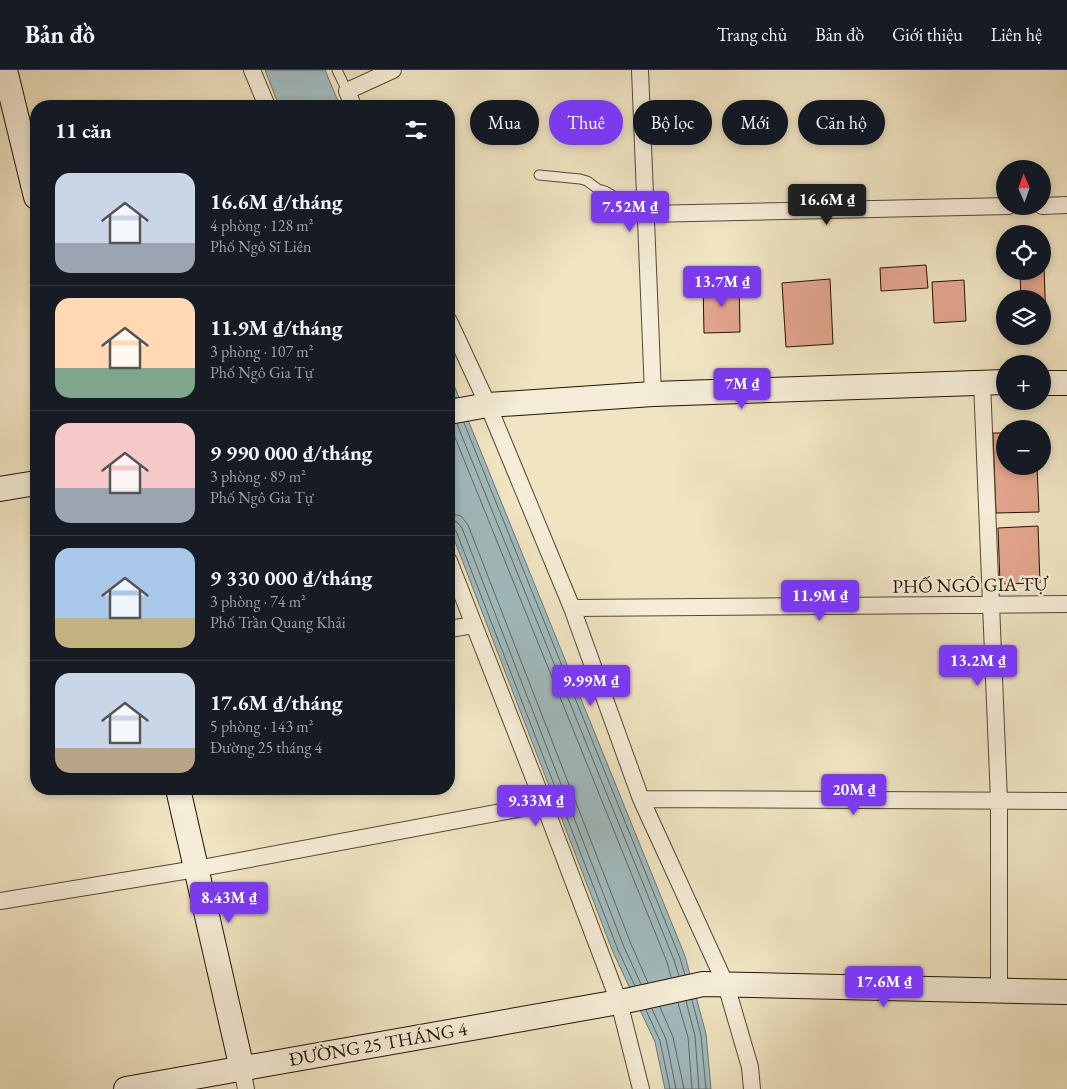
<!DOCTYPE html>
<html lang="vi">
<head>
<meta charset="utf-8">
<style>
	body { margin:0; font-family:"EB Garamond",serif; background:#242831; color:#f1f3f6; height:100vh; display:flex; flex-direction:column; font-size:19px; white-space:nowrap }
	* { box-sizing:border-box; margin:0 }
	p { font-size:16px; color:#9ea1a6 }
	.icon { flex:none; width:28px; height:28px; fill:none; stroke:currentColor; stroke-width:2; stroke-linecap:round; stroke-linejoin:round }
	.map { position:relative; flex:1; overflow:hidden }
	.panel { position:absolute; left:30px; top:30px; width:425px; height:695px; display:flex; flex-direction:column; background:#171b24; border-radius:20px; box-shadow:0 2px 8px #0003 }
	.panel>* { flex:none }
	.banner { position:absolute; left:470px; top:30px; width:475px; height:45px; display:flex; gap:10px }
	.needle { width:32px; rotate:358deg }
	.fabs { position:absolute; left:996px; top:90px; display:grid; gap:10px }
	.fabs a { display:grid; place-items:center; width:55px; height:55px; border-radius:50%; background:#171b24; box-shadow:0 2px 8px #0003; font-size:25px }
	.price { position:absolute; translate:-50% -42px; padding:0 11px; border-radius:5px; background:#7c3aed; color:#fff; font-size:16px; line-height:32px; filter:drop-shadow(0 1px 2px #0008) }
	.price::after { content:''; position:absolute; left:50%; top:30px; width:15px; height:11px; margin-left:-8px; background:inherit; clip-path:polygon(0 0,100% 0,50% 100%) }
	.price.active { background:#222; color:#fff }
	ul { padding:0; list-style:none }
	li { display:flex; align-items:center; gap:15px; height:125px; padding:0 25px }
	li+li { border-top:1px solid #363941 }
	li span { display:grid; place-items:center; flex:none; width:140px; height:100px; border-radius:15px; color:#555 }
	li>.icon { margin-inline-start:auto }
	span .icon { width:60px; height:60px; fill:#fffc; stroke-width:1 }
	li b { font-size:21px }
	h2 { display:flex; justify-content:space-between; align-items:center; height:60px; padding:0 25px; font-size:21px }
	.tag { padding:0 18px; border-radius:22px; background:#171b24; box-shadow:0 2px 8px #0003; font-size:18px; line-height:45px }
	.tag.active { background:#7c3aed; color:#fff }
	header { display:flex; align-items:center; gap:30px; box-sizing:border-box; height:70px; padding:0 25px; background:#171b24; border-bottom:1px solid #363941 }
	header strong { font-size:24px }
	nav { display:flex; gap:28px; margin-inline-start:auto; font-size:18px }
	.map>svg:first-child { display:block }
</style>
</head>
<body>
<header>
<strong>Bản đồ</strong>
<nav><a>Trang chủ</a><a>Bản đồ</a><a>Giới thiệu</a><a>Liên hệ</a></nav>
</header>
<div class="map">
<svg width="1067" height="1019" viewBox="0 0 1067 1019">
	<rect width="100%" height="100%" fill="#f0e4c2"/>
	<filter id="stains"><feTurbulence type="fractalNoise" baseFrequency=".004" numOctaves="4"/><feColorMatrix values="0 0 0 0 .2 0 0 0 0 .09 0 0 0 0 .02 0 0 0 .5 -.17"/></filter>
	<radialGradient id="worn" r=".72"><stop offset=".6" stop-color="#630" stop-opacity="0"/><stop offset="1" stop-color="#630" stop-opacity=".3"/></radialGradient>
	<!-- water -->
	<path fill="#a1bbbf" stroke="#6d7874" d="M 265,0 L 325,0 L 340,36 L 279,36 Z
		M 449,303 L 685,886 L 706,964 L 711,1019 L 665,1019 L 655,972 L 613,882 L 449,456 Z"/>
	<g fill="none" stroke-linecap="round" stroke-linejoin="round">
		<!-- shore -->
		<path stroke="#606861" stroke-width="1" d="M 464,353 L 680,888 L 685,905
			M 457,354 L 674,890 L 679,906
			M 450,355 L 667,892 L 671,907
			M 449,443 L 461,446 L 468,455 L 631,874 L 648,913
			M 449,450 L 457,452 L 462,458 L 624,877 L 641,914
			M 449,457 L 453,457 L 456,461 L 618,880 L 635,916
			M 692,930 L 701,965 L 706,1019
			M 686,931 L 695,966 L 699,1019
			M 678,933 L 688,967 L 692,1019
			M 660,937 L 673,967 L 684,1019
			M 652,939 L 666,969 L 676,1019
			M 646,940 L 660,971 L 670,1019"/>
	</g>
	<!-- building -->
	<path fill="#e3a58e" stroke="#201403" d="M 926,195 L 928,218 L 881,221 L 880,198 Z
		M 1044,195 L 1046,255 L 1042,255 L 1042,229 L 1021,229 L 1020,201 L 1042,201 L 1042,196 Z
		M 830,209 L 833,274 L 786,277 L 782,213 Z
		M 964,210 L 966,251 L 934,253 L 932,212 Z
		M 739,213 L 740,262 L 704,263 L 703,214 Z
		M 993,363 L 1005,363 L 1005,396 L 1037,396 L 1039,442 L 996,443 Z
		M 1038,456 L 1040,513 L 1000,514 L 998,458 Z"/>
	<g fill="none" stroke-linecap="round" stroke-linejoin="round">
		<!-- lane casing -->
		<g stroke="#544833" stroke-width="11">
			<path id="lane" d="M 337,0 L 347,21
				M 539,105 L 580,109 L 587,111 L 598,119 L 605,121 L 645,144"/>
		</g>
		<!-- street casing -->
		<g stroke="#544833" stroke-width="18">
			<path id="street" d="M 252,0 L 267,36
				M 640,0 L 653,324
				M 353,36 L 347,21 L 393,0
				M 1042,136 L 1067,135
				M 645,144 L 1009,136
				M 449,251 L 488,335 L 572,538 L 641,729 L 726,915 L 750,997 L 752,1019
				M 982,312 L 999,731 L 999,921
				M 449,491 L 544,734 L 619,932 L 641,1019
				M 572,538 L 1067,534
				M 449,559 L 474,555
				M 641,729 L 1067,731
				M 0,831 L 196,799 L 544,734
				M 242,999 L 246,1019"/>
		</g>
		<!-- secondary casing -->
		<g stroke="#201403" stroke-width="26">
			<path id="secondary" d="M 5,0 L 36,127
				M 1042,313 L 1067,313
				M 449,342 L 488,335 L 653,324 L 1005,312
				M 0,419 L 36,413
				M 178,719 L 242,999
				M 126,1019 L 630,930 L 703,914 L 1067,922"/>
		</g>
		<!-- lane -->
		<use href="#lane" stroke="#f5edd7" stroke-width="9"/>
		<!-- street -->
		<use href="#street" stroke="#f5edd7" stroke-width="16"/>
		<!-- secondary -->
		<use href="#secondary" stroke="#f5edd7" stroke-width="24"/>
	</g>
	<g text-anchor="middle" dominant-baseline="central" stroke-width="5" stroke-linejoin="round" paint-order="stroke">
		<!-- street labels -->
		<g font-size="19" fill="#201403" stroke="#f5edd7">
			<text transform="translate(970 515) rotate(-1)">PHỐ NGÔ GIA TỰ</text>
			<text transform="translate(378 974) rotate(-10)">ĐƯỜNG 25 THÁNG 4</text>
		</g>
	</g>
	<rect width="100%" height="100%" filter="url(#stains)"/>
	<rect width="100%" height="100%" fill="url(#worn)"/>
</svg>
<div class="fabs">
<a><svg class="needle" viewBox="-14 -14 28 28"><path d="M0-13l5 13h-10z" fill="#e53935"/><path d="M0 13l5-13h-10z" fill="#9ea1a6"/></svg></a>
<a><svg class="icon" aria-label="locate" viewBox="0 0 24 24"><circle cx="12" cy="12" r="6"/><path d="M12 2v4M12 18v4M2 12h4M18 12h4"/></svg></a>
<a><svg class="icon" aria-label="layers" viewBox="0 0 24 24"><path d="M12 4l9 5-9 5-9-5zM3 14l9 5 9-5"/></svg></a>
<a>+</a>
<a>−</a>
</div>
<b class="price active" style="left:827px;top:156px">16.6M ₫</b>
<b class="price" style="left:630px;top:163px">7.52M ₫</b>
<b class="price" style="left:722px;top:238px">13.7M ₫</b>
<b class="price" style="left:742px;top:340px">7M ₫</b>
<b class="price" style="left:820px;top:552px">11.9M ₫</b>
<b class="price" style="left:978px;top:617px">13.2M ₫</b>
<b class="price" style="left:591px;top:637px">9.99M ₫</b>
<b class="price" style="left:854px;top:746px">20M ₫</b>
<b class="price" style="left:536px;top:757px">9.33M ₫</b>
<b class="price" style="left:229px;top:854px">8.43M ₫</b>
<b class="price" style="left:884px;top:938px">17.6M ₫</b>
<div class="banner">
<a class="tag">Mua</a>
<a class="tag active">Thuê</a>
<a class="tag">Bộ lọc</a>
<a class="tag">Mới</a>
<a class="tag">Căn hộ</a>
</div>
<section class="panel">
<h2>11 căn<svg class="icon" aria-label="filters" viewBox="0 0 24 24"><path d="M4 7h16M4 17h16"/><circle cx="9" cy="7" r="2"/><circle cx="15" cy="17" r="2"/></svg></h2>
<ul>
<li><span style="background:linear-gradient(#c9d6e8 70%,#9aa5b1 0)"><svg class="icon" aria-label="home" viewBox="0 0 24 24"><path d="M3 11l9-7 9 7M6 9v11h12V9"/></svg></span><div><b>16.6M ₫/tháng</b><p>4 phòng · 128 m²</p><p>Phố Ngô Sĩ Liên</p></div></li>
<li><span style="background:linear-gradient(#ffd9b3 70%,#7fa58c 0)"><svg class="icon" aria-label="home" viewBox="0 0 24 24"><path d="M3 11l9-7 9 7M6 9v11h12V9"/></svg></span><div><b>11.9M ₫/tháng</b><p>3 phòng · 107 m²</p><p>Phố Ngô Gia Tự</p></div></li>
<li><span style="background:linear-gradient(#f6c9c9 65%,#9aa5b1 0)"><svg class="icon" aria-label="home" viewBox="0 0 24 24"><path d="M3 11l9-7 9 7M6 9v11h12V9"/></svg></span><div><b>9 990 000 ₫/tháng</b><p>3 phòng · 89 m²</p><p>Phố Ngô Gia Tự</p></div></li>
<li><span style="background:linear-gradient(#a9c7e8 70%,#c2b280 0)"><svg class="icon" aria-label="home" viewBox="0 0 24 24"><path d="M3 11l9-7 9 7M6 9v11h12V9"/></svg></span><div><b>9 330 000 ₫/tháng</b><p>3 phòng · 74 m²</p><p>Phố Trần Quang Khải</p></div></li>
<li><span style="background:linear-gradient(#c9d6e8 75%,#b9a48a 0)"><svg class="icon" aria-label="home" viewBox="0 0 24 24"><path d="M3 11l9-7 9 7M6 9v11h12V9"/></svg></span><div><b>17.6M ₫/tháng</b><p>5 phòng · 143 m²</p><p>Đường 25 tháng 4</p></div></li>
</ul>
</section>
</div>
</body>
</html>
